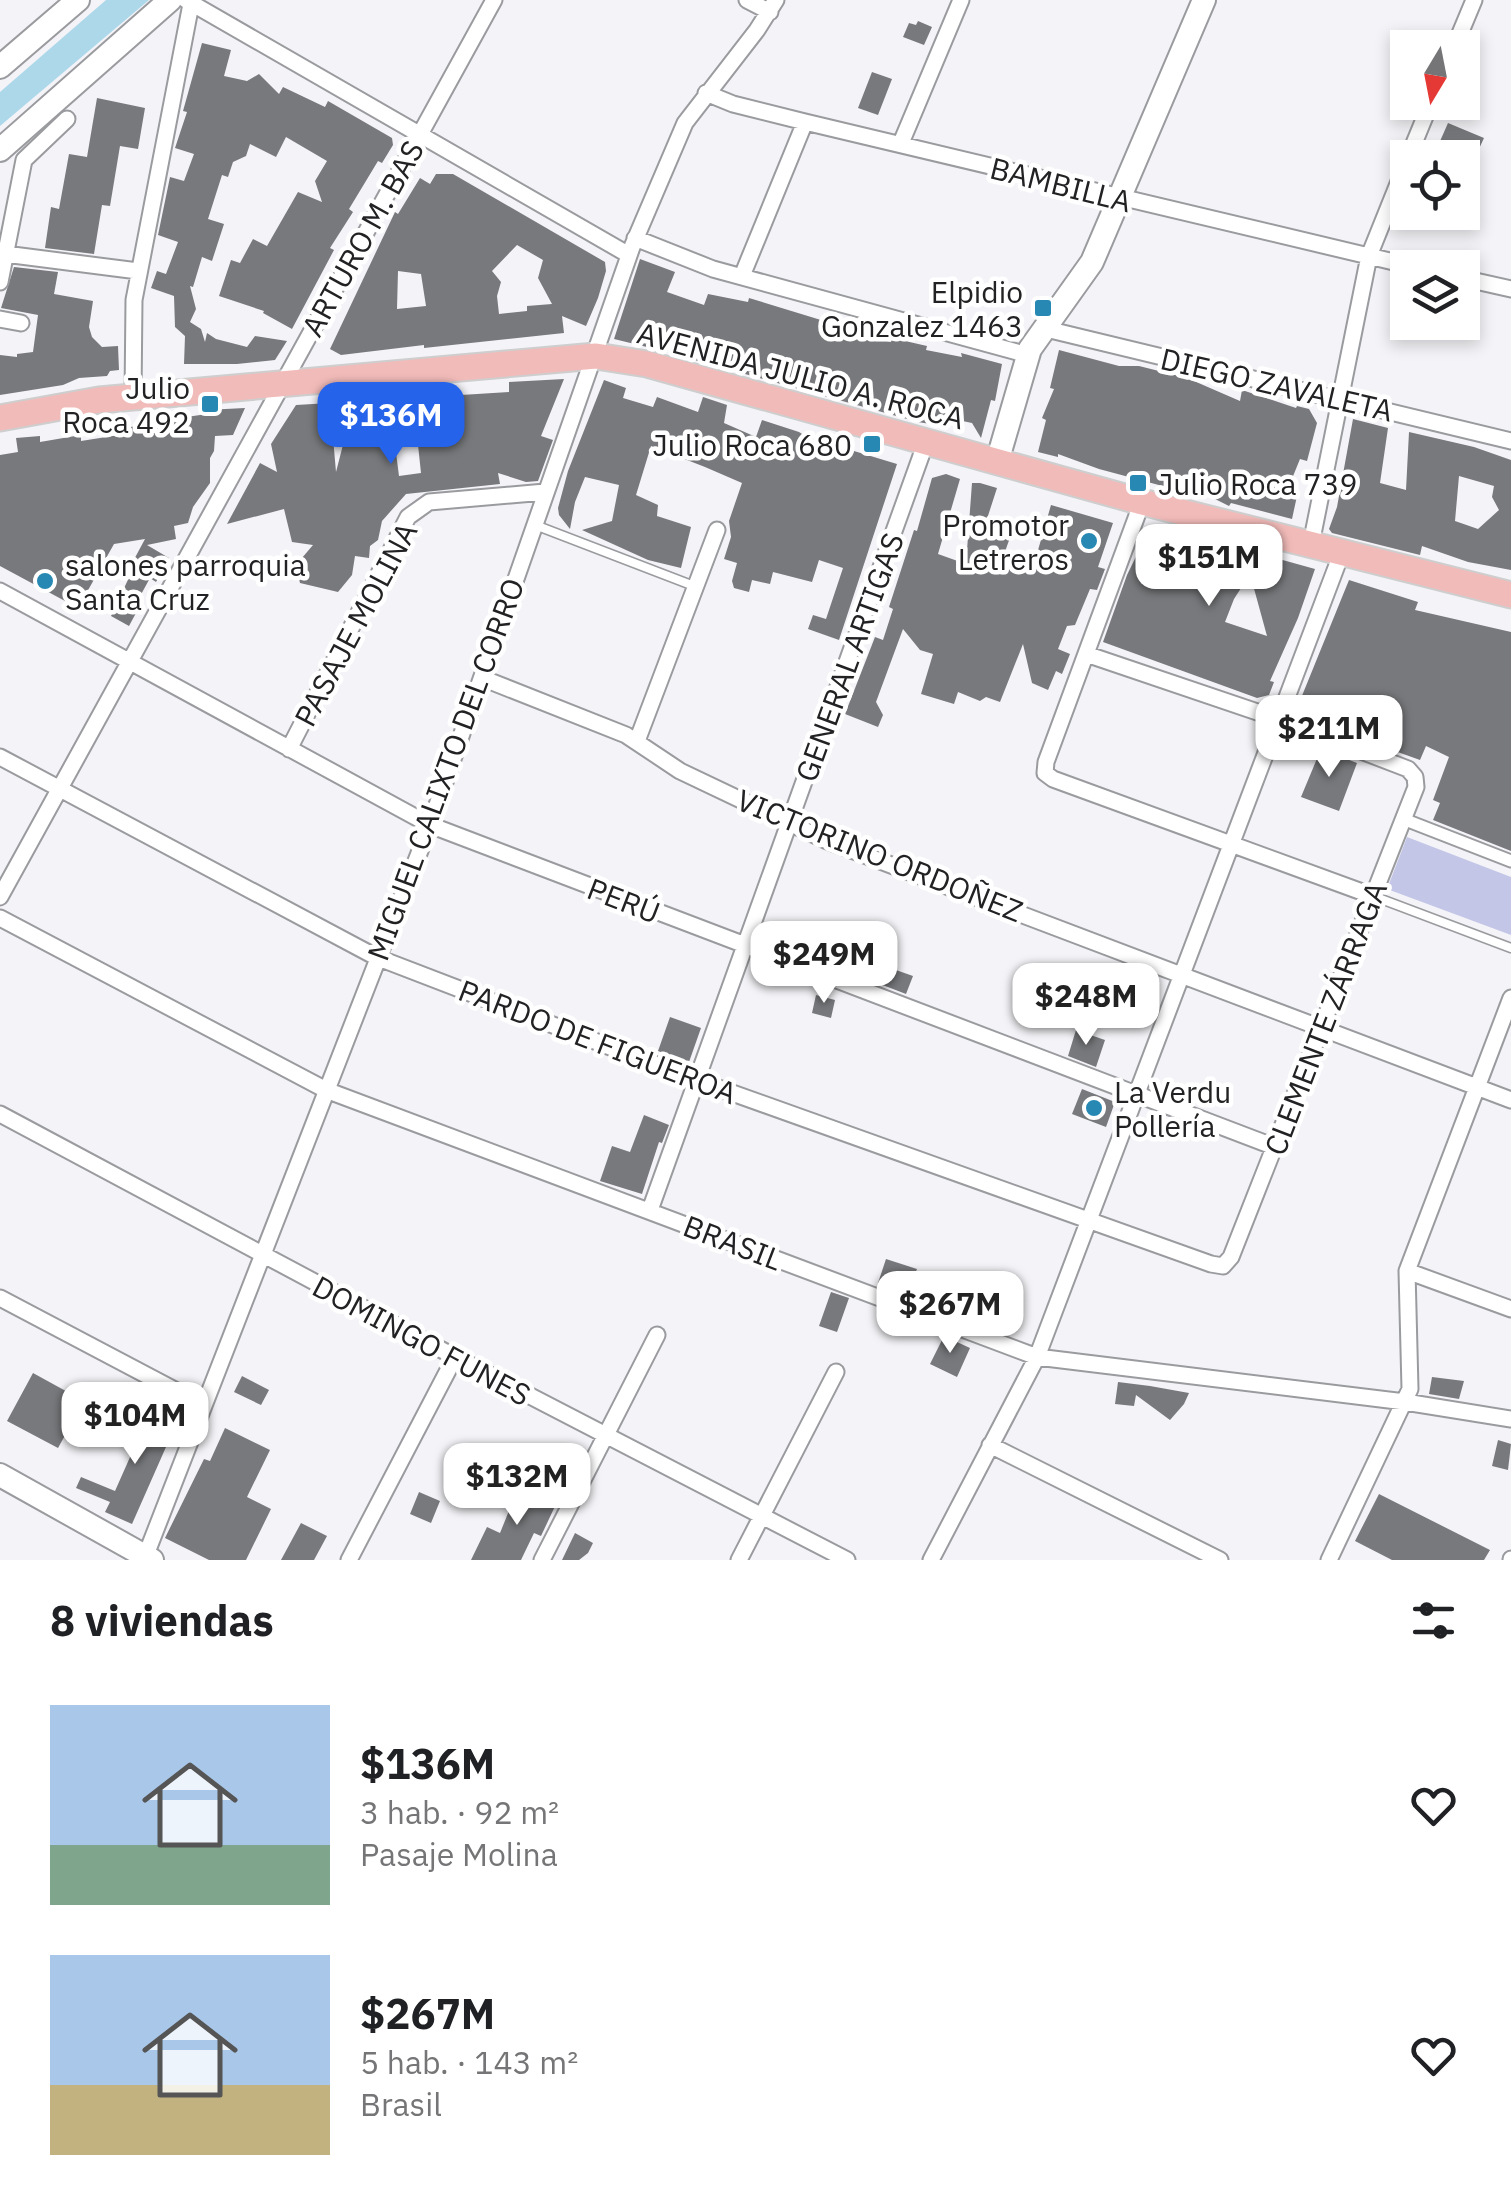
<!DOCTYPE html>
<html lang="es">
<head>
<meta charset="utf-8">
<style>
	body { margin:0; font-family:"IBM Plex Sans",sans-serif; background:#f2f2f2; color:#202124; height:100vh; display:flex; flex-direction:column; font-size:38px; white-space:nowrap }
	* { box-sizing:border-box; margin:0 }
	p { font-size:32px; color:#757577 }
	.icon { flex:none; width:55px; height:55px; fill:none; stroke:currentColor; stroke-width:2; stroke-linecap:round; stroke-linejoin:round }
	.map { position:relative; height:1560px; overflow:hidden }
	.details { display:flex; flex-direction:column; background:#fff; flex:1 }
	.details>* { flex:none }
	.needle { width:65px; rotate:190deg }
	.fabs { position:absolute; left:1390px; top:30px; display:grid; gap:20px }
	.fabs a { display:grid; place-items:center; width:90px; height:90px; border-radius:0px; background:#fff; box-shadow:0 5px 15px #0003; font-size:50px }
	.price { position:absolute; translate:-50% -85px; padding:0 22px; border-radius:20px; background:#fff; color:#222; font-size:32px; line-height:65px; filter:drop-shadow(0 2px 5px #0008) }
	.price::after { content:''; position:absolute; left:50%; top:60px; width:30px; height:22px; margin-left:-15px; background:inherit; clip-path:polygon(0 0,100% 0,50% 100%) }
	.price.current { background:#2563eb; color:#fff }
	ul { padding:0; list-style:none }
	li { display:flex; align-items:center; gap:30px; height:250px; padding:0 50px }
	li span { display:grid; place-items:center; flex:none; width:280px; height:200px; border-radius:0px; color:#555 }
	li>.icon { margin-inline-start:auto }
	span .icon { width:120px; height:120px; fill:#fffc; stroke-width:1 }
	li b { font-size:42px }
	h2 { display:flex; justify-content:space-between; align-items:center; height:120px; padding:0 50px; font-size:42px }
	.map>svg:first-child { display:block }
</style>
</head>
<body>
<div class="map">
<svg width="1511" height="1560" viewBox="0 0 1511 1560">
	<rect width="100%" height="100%" fill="#f4f4f8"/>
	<!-- green -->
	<path fill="#c3c6e7" d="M 1407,837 L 1511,877 L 1511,935 L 1387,889 Z"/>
	<!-- water -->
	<path fill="#add8ea" d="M 106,0 L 149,0 L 0,126 L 0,92 Z"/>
	<!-- building -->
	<path fill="#78797c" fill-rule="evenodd" d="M 918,21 L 932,27 L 924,45 L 903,37 L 909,23 L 916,25 Z
		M 202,43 L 231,50 L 224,76 L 247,81 L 259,74 L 279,94 L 283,87 L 325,107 L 328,101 L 392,138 L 393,145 L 382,163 L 378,161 L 349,209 L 353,212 L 330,248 L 334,250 L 292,329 L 263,313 L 264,311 L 219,296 L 231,260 L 240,263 L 253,239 L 267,246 L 298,192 L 322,202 L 315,181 L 327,161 L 286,137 L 276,157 L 250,144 L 246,156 L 233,162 L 228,177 L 222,175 L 208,219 L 224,224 L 212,261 L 202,257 L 193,287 L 190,286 L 196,309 L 190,322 L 201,329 L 205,342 L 207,333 L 216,339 L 247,347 L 255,336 L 287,341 L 275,360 L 237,364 L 184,364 L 185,336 L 175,327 L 174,296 L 151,288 L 157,271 L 166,274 L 178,242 L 158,235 L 170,177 L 184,181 L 194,154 L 175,148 L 187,112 L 183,111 Z
		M 872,72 L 892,79 L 878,115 L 858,108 Z
		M 97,98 L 145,108 L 138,149 L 120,146 L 110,206 L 102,205 L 94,254 L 45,248 L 51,207 L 59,209 L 69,154 L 87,157 Z
		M 1448,123 L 1484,138 L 1472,164 L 1437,148 Z
		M 436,174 L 453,174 L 605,262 L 606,271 L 598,298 L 586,326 L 562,316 L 564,333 L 424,348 L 424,345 L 341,355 L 330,349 L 395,212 L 398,214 L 420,178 L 430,184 ZM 517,245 L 543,260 L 538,278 L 552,304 L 527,306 L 527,311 L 499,314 L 497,296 L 501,282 L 492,271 ZM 398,271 L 421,274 L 426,306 L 397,309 Z
		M 640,259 L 675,272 L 667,292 L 704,305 L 708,294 L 748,302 L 749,298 L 834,324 L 835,321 L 861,327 L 859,335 L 891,342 L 892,338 L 927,346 L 926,350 L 962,357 L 961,353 L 1002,364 L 995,401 L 991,400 L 981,438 L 972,423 L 948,418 L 943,426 L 918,422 L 680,356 L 683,351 L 653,342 L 651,348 L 614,339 Z
		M 14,267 L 58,272 L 54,294 L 93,301 L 89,327 L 92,337 L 102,347 L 118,346 L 119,370 L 110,371 L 107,376 L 79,378 L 63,385 L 0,395 L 0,355 L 17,357 L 17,354 L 33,352 L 38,315 L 1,308 Z
		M 1059,350 L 1119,366 L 1139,366 L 1187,378 L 1240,401 L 1242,390 L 1296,408 L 1297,406 L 1309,409 L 1317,423 L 1307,461 L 1300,459 L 1287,491 L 1297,496 L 1292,519 L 1231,503 L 1229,506 L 1185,484 L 1170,488 L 1099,469 L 1058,454 L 1058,457 L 1038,452 L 1046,420 L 1042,418 L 1054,389 L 1050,388 Z
		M 564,379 L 541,436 L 553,440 L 538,481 L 526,482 L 498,473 L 500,484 L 406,494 L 382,521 L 378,540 L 370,546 L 369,558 L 355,556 L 352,575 L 338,592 L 300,583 L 296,565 L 313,545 L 292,542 L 284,509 L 227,524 L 260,463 L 277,472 L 271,444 L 296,405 L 330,403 L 336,472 L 354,402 L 389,398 L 399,476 L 421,473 L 413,398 L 509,392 L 509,382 Z
		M 604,380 L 626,388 L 623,398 L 653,407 L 657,397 L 698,412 L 703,397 L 727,405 L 724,423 L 756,437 L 762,420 L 799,432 L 821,446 L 854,451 L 897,464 L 839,640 L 808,629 L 813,615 L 826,619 L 843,568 L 819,560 L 812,582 L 773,572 L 770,584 L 752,580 L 749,592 L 734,588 L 732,581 L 737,563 L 724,559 L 731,537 L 729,521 L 742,483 L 705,467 L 651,446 L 636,495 L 658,505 L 657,516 L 691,527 L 681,568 L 648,560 L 582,530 L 612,521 L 619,485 L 585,477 L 575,502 L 570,529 L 559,515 L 558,508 L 568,471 Z
		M 245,408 L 233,435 L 215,436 L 214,451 L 210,458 L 210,483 L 193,507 L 188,523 L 174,526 L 176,539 L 147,545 L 169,558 L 156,582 L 150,578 L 132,611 L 136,613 L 129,626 L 111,616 L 133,569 L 130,567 L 145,539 L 114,544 L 78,608 L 0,566 L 0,455 L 18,452 L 16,438 L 40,436 L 40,442 L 81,435 L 81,441 L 119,435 L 118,430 L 152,422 L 207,414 L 206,410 Z
		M 1353,419 L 1388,428 L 1380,483 L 1406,490 L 1409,432 L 1474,447 L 1511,460 L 1511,570 L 1468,562 L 1422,546 L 1420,555 L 1332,533 L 1329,529 L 1337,507 ZM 1459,476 L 1494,486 L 1492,497 L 1499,510 L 1478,529 L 1455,521 Z
		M 946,474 L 960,479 L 938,554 L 966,564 L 972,483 L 980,483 L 997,488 L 986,522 L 1012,532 L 1002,560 L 1032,571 L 1051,505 L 1113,523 L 1098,567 L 1105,569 L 1097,590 L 1090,589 L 1075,625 L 1067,626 L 1058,649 L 1070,654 L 1062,674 L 1056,671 L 1048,690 L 1032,683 L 1023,644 L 1000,702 L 986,697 L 980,701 L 958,692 L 954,704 L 921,694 L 933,654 L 920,650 L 903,629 L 876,702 L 883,715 L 878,727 L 845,714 L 875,637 L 883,640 L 893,609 L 889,607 L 914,530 L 917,531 L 932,478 Z
		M 1161,526 L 1315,569 L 1298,618 L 1270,681 L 1274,682 L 1269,695 L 1257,698 L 1103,642 L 1127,575 L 1147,534 ZM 1250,574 L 1267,636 L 1225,622 L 1234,599 Z
		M 1349,580 L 1418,602 L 1415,610 L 1511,632 L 1511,851 L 1433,820 L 1440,803 L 1433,800 L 1449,757 L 1426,746 L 1420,760 L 1367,741 L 1366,736 L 1295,713 Z
		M 1321,749 L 1357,763 L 1339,811 L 1301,797 Z
		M 873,962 L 913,976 L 906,994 L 867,979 Z
		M 816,995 L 835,1000 L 831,1018 L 812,1013 Z
		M 670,1017 L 701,1028 L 689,1062 L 658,1051 Z
		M 1076,1030 L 1105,1040 L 1096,1067 L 1068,1056 Z
		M 1082,1089 L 1115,1102 L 1106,1127 L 1072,1114 Z
		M 644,1115 L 669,1125 L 662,1143 L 659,1142 L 642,1194 L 600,1181 L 612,1146 L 630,1152 Z
		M 886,1259 L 917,1269 L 908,1293 L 878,1283 Z
		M 831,1292 L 849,1298 L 837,1332 L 819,1326 Z
		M 944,1336 L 970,1348 L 957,1377 L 930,1364 Z
		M 33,1373 L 84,1401 L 58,1448 L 7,1421 Z
		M 242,1376 L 269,1390 L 261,1405 L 234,1392 Z
		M 1432,1377 L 1464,1381 L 1459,1399 L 1429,1394 Z
		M 1118,1382 L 1150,1386 L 1189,1393 L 1184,1404 L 1170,1420 L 1136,1395 L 1134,1406 L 1115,1404 Z
		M 151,1397 L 173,1411 L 152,1441 L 166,1447 L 132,1524 L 105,1512 L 110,1502 L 76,1488 L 81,1477 L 115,1491 L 146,1421 L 138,1416 Z
		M 225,1428 L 270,1450 L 247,1497 L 271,1509 L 246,1560 L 209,1560 L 165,1538 L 204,1459 L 210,1461 Z
		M 1498,1440 L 1511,1444 L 1508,1470 L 1492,1466 Z
		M 519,1486 L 557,1502 L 541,1536 L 534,1533 L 521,1560 L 471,1560 L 487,1527 L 500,1533 Z
		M 419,1492 L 440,1501 L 431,1523 L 410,1514 Z
		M 1379,1494 L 1490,1550 L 1484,1560 L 1392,1560 L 1355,1541 Z
		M 301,1523 L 327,1536 L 314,1560 L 281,1560 Z
		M 575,1533 L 593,1543 L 588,1553 L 579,1560 L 562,1560 Z"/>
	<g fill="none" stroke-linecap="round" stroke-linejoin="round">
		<!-- service casing -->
		<g stroke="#9a9b9e" stroke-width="11">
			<path id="service" d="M 535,525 L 694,586
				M 1373,896 L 1511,948"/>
		</g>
		<!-- pedestrian casing -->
		<g stroke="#9a9b9e" stroke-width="15">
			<path id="pedestrian" d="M 1403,819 L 1511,861"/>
		</g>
		<!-- minor casing -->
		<g stroke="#9a9b9e" stroke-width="19">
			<path id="minor" d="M 186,0 L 629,255
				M 747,0 L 770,12
				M 1454,48 L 1474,0
				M 706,93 L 733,104 L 805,122 L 1419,268
				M 901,143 L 961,0
				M 1408,158 L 1431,102
				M 635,238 L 713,269 L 1028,355
				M 5,254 L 138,271
				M 742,276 L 805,122
				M 1462,278 L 1511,289
				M 0,282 L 24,160 L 67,119
				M 0,319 L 21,323
				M 1042,328 L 1511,441
				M 133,397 L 134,300 L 191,4
				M 1142,502 L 1046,762 L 1045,773 L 1053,779 L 1373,896
				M 1311,544 L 1369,256 L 1408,159
				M 0,591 L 430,825 L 1275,1147
				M 482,678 L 626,735 L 680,771 L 825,840 L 1511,1100
				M 637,741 L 717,530
				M 289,749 L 408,517 L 429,502 L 545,492
				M 0,757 L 376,957 L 696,1080 L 1211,1264 L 1223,1266 L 1231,1257 L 1416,787 L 1415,777 L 1408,769 L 1278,719 L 1086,654
				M 0,897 L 494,0
				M 0,918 L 326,1090 L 1037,1357 L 1405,1402 L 1511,1419
				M 0,1114 L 455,1357 L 847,1560
				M 650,1210 L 926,442
				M 1407,1271 L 1511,1309
				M 0,1298 L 203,1405
				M 990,1445 L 1220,1560
				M 144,1560 L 430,825 L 632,247 L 685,123 L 757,30 L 776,0
				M 349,1560 L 455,1357
				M 542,1560 L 657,1335
				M 739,1560 L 836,1372
				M 931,1560 L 1037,1357 L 1342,552
				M 1329,1560 L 1410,1389 L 1407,1271 L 1511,998
				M 1511,1560 L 1511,1559"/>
		</g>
		<!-- secondary casing -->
		<g stroke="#9a9b9e" stroke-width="26">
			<path id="secondary" d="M 0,67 L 78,0
				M 0,150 L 170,0
				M 997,462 L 1030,349 L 1092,262 L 1204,0
				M 0,1475 L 152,1560"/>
		</g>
		<!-- primary casing -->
		<g stroke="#cececf" stroke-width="29">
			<path id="primary" d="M 0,418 L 99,400 L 596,356 L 647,364 L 1142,502 L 1511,595"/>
		</g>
		<!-- service -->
		<use href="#service" stroke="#fff" stroke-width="8"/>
		<!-- pedestrian -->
		<use href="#pedestrian" stroke="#fff" stroke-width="11"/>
		<!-- minor -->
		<use href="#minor" stroke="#fff" stroke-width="15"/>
		<!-- secondary -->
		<use href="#secondary" stroke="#fff" stroke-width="22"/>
		<!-- primary -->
		<use href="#primary" stroke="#f1bbb9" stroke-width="25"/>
	</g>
	<!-- markers -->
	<g fill="#2688b3" stroke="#fff" stroke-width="4">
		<rect x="1033" y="298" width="20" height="20" rx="5"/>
		<rect x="200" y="394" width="20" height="20" rx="5"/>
		<rect x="862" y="434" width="20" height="20" rx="5"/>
		<rect x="1128" y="473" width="20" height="20" rx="5"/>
		<circle cx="1089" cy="541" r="10"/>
		<circle cx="45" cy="581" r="10"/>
		<circle cx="1094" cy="1108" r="10"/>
	</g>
	<g text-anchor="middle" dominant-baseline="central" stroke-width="9" stroke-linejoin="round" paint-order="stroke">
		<!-- street labels -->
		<g font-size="30" fill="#222224" stroke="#fff">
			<text transform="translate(1061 184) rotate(14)">BAMBILLA</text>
			<text transform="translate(362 238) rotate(-61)">ARTURO M. BAS</text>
			<text transform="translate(801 375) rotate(15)">AVENIDA JULIO A. ROCA</text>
			<text transform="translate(1277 384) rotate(13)">DIEGO ZAVALETA</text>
			<text transform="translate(355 624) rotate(-62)">PASAJE MOLINA</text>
			<text transform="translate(849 657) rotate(-70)">GENERAL ARTIGAS</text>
			<text transform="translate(445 769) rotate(-70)">MIGUEL CALIXTO DEL CORRO</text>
			<text transform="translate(880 855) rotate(22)">VICTORINO ORDOÑEZ</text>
			<text transform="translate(624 900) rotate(21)">PERÚ</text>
			<text transform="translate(1325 1018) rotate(-69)">CLEMENTE ZÁRRAGA</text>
			<text transform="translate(598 1041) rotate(21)">PARDO DE FIGUEROA</text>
			<text transform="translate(733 1242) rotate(21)">BRASIL</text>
			<text transform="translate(422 1340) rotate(28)">DOMINGO FUNES</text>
		</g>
		<!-- poi labels -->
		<g font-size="30" fill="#222224" stroke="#fff" text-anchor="end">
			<text x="1023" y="291">Elpidio<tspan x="1023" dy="34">Gonzalez 1463</tspan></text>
			<text x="190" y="387">Julio<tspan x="190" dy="34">Roca 492</tspan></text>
			<text x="852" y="444">Julio Roca 680</text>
			<text x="1158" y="483" text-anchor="start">Julio Roca 739</text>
			<text x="1069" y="524">Promotor<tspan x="1069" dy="34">Letreros</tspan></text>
			<text x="65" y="564" text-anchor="start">salones parroquia<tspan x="65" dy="34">Santa Cruz</tspan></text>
			<text x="1114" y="1091" text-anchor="start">La Verdu<tspan x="1114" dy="34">Pollería</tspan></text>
		</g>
	</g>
</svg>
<div class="fabs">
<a><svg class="needle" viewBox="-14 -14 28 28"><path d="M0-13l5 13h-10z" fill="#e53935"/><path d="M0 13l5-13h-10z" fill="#757577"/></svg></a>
<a><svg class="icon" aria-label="locate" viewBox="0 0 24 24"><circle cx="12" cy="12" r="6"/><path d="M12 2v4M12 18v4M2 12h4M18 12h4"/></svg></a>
<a><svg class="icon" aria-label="layers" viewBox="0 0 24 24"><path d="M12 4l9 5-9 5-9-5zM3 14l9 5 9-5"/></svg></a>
</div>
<b class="price current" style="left:391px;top:467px">$136M</b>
<b class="price" style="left:1209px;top:609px">$151M</b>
<b class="price" style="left:1329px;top:780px">$211M</b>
<b class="price" style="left:824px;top:1006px">$249M</b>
<b class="price" style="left:1086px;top:1048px">$248M</b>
<b class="price" style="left:950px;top:1356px">$267M</b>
<b class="price" style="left:135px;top:1467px">$104M</b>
<b class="price" style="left:517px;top:1528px">$132M</b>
</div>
<section class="details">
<h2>8 viviendas<svg class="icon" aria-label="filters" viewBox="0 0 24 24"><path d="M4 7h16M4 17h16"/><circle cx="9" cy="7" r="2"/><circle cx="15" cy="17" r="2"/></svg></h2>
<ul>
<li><span style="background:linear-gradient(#a9c7e8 70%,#7fa58c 0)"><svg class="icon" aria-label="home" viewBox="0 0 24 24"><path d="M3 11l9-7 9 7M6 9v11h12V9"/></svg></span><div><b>$136M</b><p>3 hab. · 92 m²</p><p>Pasaje Molina</p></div><svg class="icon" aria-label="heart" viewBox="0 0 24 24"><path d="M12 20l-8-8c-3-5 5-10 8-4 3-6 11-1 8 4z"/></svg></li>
<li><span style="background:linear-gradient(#a9c7e8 65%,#c2b280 0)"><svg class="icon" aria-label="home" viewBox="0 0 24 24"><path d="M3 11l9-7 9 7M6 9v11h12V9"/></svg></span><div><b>$267M</b><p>5 hab. · 143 m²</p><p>Brasil</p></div><svg class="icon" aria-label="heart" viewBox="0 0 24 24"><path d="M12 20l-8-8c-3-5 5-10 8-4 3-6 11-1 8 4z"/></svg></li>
</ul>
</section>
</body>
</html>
